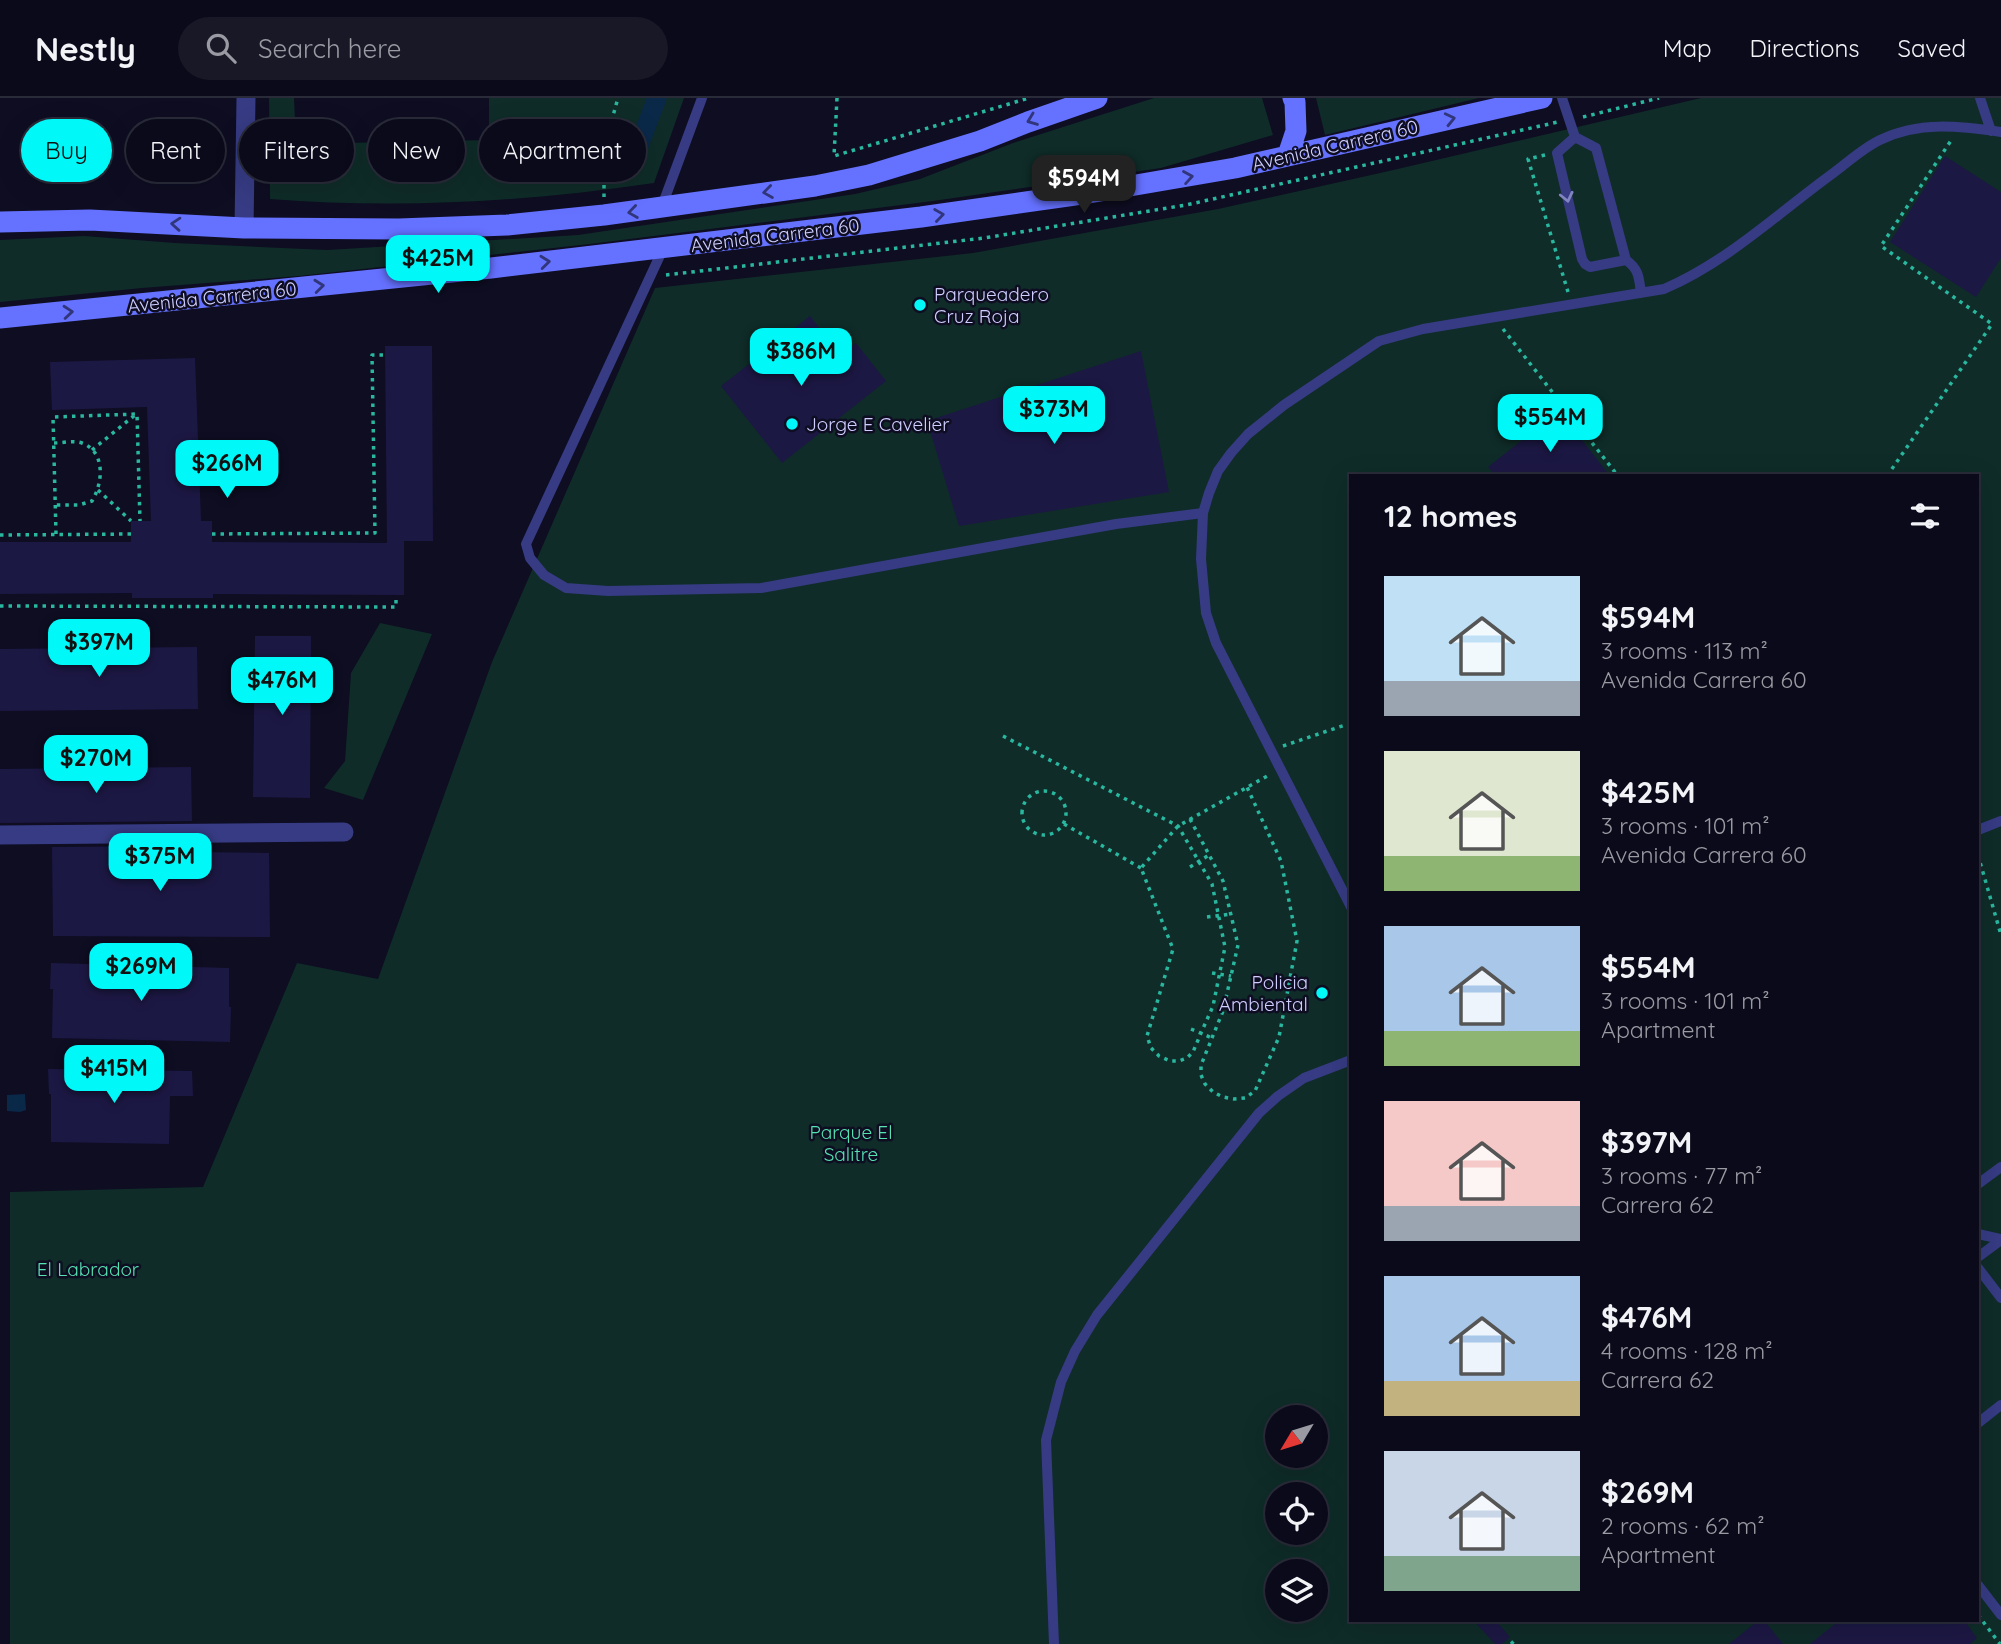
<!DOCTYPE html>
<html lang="en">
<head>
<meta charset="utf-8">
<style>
	body { margin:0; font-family:Quicksand,sans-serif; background:#181827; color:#f1f3f6; height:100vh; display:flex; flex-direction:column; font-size:26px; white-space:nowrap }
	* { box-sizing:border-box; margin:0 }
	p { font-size:23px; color:#999aa2 }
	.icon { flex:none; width:38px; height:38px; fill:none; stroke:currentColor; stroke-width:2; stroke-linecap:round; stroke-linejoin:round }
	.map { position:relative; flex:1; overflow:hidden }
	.panel { position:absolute; left:1349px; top:376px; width:630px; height:1148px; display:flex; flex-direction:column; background:#0a0a1a; border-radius:0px; box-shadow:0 7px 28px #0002,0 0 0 2px #2a2b39 }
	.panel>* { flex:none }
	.hud { position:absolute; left:21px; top:21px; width:665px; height:63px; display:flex; gap:14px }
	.needle { width:46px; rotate:232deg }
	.tools { position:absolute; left:1265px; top:1307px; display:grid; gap:14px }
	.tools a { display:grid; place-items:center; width:63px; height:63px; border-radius:50%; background:#0a0a1a; box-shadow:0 7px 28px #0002,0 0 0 2px #2a2b39; font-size:35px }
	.price { position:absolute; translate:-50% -60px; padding:0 16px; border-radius:14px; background:#00f9f8; color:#111; font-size:23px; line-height:46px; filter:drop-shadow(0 2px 4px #0008) }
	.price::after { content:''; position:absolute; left:50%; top:42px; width:21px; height:16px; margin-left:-10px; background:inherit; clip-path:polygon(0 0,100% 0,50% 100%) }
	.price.active { background:#222; color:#fff }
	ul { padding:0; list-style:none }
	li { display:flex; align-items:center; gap:21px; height:175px; padding:0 35px }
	li span { display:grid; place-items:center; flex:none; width:196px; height:140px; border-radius:0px; color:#555 }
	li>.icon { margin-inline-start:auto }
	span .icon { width:84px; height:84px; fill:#fffc; stroke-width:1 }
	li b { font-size:30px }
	h2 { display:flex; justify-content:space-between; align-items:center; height:84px; padding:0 35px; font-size:30px }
	.pill { padding:0 24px; border-radius:32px; background:#0a0a1a; box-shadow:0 7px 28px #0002,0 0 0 2px #2a2b39; font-size:24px; line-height:63px }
	.pill.active { background:#00f9f8; color:#111 }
	header { display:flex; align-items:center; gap:42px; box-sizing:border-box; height:98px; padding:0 35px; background:#0a0a1a; border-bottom:2px solid #2a2b39 }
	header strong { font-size:33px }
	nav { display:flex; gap:38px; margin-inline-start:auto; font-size:24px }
	.search { width:490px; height:63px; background:#181827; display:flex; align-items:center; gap:18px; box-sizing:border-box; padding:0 24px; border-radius:38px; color:#999aa2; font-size:26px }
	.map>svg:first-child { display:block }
</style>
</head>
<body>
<header>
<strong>Nestly</strong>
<div class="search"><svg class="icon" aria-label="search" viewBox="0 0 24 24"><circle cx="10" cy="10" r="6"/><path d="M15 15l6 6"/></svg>Search here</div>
<nav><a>Map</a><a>Directions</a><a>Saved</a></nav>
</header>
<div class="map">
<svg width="2001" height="1546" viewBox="0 0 2001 1546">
	<rect width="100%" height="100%" fill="#0e0d22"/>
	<!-- green -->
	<path fill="#0f2c28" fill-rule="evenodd" d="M 269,0 L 294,0 L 296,46 L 489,42 L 489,0 L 684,0 L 654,85 C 527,104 398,111 270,101 Z
		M 1154,0 L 1262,0 L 1273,37 L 1161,70 L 933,103 L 590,146 L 299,178 L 142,190 L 0,204 L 0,142 L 84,138 L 175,145 L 327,152 L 578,137 L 855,96 L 920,81 L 1013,45 Z
		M 1316,0 L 1479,0 L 1325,37 Z
		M 1701,0 L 2001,0 L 2001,1546 L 10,1546 L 10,1094 L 203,1089 L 297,865 L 378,881 L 492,564 L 655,190 L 973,155 L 1218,111 L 1389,73 ZM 1351,378 L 1978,378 L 1978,1522 L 1351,1522 ZM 1278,1320 L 1316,1320 L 1316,1358 L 1278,1358 ZM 1278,1396 L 1316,1396 L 1316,1435 L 1278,1435 ZM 1278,1474 L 1316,1474 L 1316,1512 L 1278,1512 Z
		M 380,525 L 432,536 L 363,702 L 324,690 L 345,663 L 351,575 Z"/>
	<!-- water -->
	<path fill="#0a2848" d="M 25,996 L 26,1012 L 20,1014 L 7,1013 L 7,997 Z"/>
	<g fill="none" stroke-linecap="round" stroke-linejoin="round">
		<!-- canal -->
		<path stroke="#0a2848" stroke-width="19" d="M 633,63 L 657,0"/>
	</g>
	<!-- building -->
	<path fill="#1c1844" d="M 1945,58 L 2001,94 L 2001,160 L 1976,199 L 1890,144 Z
		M 810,218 L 841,257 L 856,245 L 886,283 L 782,365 L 721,288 Z
		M 385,248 L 432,248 L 433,443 L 404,443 L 404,497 L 213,496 L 213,500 L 132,500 L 132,495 L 0,496 L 0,444 L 131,444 L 131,423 L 151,423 L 147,309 L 52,312 L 50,264 L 195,260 L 201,423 L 212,423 L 212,444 L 387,445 Z
		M 1141,253 L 1169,394 L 959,428 L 927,323 Z
		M 1559,313 L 1610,378 L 1496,378 L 1488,369 Z
		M 255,538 L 311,538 L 310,700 L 253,699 Z
		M 197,549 L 198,611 L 0,613 L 0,551 Z
		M 191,669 L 192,723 L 0,725 L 0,671 Z
		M 193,748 L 193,754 L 269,755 L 270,839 L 53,838 L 52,749 Z
		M 51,865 L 229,870 L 229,909 L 231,909 L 230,944 L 52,940 L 53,891 L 50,891 Z
		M 48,971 L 192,973 L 193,998 L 170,998 L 169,1046 L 51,1044 L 51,996 L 49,996 Z
		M 1473,1522 L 1495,1522 L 1510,1539 L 1502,1546 L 1495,1546 Z
		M 1759,1522 L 1764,1522 L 1783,1546 L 1729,1546 Z
		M 1840,1522 L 1964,1522 L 1977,1540 L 1970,1546 L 1810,1546 Z"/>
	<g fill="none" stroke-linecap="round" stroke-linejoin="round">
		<!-- path -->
		<path stroke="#29b7a0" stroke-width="3.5" stroke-dasharray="3.5 5" stroke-linecap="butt" d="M 837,0 L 834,58 L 1029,0
			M 1583,19 L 1659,0
			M 1545,57 L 1528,61 L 1568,194
			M 604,99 L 604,50 L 618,0
			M 666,177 L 984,140 L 1186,107 L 1558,24
			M 1503,231 L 1618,378
			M 54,345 C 63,345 73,342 82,345 C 106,354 103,385 92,403 L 79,407 L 56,407
			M 92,352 L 135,317
			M 1887,378 L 1992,226 L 1881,148 L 1952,41
			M 98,392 L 131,423
			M 56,436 L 53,319 L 137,316 L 140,423
			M 212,436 L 375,435 L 372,257 L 385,257
			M 0,437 L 131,436
			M 0,508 L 396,509 L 396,497
			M 1003,638 L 1178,728 L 1212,786 L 1225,849 L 1213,908 L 1201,935 L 1193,954 L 1187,960 L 1179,963 L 1170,963 L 1159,958 L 1151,950 L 1147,938 L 1173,851 L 1141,770 L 1178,728 L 1269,677
			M 1283,648 L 1351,625
			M1022 715a22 22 0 1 1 44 0a22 22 0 1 1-44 0Z
			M 1190,721 L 1223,783 L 1238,847 L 1223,913 L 1201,967 L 1201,977 L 1205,986 L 1213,994 L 1223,999 L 1234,1001 L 1245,1000 L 1255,993 L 1279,939 L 1297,843 L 1281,763 L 1247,689
			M 1064,726 L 1141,770
			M 1978,757 L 2001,837
			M 1190,769 L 1209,757
			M 1207,819 L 1231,816
			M 1212,875 L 1231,878
			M 1191,931 L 1212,940
			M 1978,1517 L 2000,1546
			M 1511,1546 L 1514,1543 L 1517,1546"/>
		<!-- lane -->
		<path stroke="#363b83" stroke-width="10" d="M 1562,0 L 1575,39 L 1596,50 L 1626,162 L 1590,169 L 1585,166 L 1582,161 L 1557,55 L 1575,39
			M 1980,0 L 1991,33
			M 662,108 L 702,0
			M 663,151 L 526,446 L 530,460 L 544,477 L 566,490 L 608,493 L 761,490 L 1116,426 L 1203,415
			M 1626,162 C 1639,171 1639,180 1641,195
			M 1978,732 L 2001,723
			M 1351,809 L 1216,545 L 1206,515 L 1201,461 L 1203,415 L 1209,395 L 1218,373 L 1231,355 L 1248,336 L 1284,307 L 1379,243 L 1423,231 L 1664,191 C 1727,164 1777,116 1832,76 C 1847,65 1863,50 1880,42 C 1919,23 1959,28 2001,34
			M 1978,1086 L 2001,1069
			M 1978,1136 L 2001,1141
			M 1978,1159 L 2001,1142
			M 1978,1170 L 2001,1200
			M 1978,1325 L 2001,1307
			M 1978,1487 L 2001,1517
			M 1054,1546 L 1046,1342 L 1061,1284 L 1075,1253 L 1097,1217 L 1259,1015 L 1278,998 L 1304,980 L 1351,962"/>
		<!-- street -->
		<path stroke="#363b83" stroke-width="19" d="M 244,130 L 246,0
			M 0,737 L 344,734"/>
		<!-- secondary -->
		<path stroke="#6571ff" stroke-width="21" d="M 1288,57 L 1296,33 L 1295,4 L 1293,0
			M 0,124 L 90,122 L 244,130 L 399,131 L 507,127 L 604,117 L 815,88 L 869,77 L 980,43 L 1028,24 L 1097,0
			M 0,220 L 491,170 L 921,119 L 1089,95 L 1235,70 L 1542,0"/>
	</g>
	<!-- one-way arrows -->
	<defs><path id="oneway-chevron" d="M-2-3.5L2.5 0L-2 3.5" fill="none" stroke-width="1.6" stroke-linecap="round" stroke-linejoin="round" transform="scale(1.75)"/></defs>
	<g stroke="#31357a">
		<use href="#oneway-chevron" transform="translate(1450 21) rotate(-13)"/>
		<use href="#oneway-chevron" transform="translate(1032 22) rotate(159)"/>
		<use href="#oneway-chevron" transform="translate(1188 79) rotate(-10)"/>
		<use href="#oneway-chevron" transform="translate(768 94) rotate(172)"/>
		<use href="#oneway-chevron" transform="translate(633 114) rotate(172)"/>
		<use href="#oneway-chevron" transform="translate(939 117) rotate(-8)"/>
		<use href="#oneway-chevron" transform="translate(176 126) rotate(-176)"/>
		<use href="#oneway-chevron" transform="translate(545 164) rotate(-6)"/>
		<use href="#oneway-chevron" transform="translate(319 188) rotate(-6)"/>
		<use href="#oneway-chevron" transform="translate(68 214) rotate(-5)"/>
	</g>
	<use stroke="#8284c1" href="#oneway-chevron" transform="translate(1567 99) rotate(77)"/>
	<!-- markers -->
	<g fill="#00f9f8" stroke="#0e0d22" stroke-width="2.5">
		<circle cx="920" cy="207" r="7"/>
		<circle cx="792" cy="326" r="7"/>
		<circle cx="1322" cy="895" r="7"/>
	</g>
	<g text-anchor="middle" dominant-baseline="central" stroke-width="5" stroke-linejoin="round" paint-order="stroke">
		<!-- street labels -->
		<g font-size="19" fill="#ceceff" stroke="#0e0d22">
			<text transform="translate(1335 47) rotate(-13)">Avenida Carrera 60</text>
			<text transform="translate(775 137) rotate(-7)">Avenida Carrera 60</text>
			<text transform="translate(212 199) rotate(-6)">Avenida Carrera 60</text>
		</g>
		<!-- poi labels -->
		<g font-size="19" fill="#ceceff" stroke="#0e0d22" text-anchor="start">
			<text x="934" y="196">Parqueadero<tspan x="934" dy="22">Cruz Roja</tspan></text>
			<text x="806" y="326">Jorge E Cavelier</text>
			<text x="1308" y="884" text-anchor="end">Policia<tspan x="1308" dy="22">Ambiental</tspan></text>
		</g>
		<!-- park labels -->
		<g font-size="19" fill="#55e3b1" stroke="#0e0d22">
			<text x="851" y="1034">Parque El<tspan x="851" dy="22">Salitre</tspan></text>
			<text x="88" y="1171">El Labrador</text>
		</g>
	</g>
</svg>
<div class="tools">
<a><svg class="needle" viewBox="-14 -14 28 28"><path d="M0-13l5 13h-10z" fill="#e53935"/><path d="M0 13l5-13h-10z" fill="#999aa2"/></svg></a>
<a><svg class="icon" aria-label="locate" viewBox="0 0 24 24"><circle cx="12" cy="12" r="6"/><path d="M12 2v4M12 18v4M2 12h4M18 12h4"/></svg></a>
<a><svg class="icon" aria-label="layers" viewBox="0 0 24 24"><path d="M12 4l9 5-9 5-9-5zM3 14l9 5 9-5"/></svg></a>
</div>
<b class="price active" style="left:1084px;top:117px">$594M</b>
<b class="price" style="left:438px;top:197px">$425M</b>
<b class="price" style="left:801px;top:290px">$386M</b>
<b class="price" style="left:1054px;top:348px">$373M</b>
<b class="price" style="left:1550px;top:356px">$554M</b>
<b class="price" style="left:227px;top:402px">$266M</b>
<b class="price" style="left:99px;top:581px">$397M</b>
<b class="price" style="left:282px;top:619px">$476M</b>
<b class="price" style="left:96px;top:697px">$270M</b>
<b class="price" style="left:160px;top:795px">$375M</b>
<b class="price" style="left:141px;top:905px">$269M</b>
<b class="price" style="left:114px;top:1007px">$415M</b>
<div class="hud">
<a class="pill active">Buy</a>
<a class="pill">Rent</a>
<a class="pill">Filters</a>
<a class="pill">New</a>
<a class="pill">Apartment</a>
</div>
<section class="panel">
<h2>12 homes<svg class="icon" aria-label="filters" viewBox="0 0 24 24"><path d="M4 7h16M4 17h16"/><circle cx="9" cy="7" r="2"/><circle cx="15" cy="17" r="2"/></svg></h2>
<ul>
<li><span style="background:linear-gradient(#bfe0f5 75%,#9aa5b1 0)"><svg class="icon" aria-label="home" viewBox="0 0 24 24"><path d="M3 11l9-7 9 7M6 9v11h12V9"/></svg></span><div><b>$594M</b><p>3 rooms · 113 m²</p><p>Avenida Carrera 60</p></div></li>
<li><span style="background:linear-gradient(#dfe7d0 75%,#8fb573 0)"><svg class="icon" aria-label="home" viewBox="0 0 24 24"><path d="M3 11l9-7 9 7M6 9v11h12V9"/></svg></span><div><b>$425M</b><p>3 rooms · 101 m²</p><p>Avenida Carrera 60</p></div></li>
<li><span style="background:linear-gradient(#a9c7e8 75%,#8fb573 0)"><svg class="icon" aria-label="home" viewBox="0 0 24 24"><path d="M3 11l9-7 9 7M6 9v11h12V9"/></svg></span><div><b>$554M</b><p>3 rooms · 101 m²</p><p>Apartment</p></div></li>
<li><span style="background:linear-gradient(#f6c9c9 75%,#9aa5b1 0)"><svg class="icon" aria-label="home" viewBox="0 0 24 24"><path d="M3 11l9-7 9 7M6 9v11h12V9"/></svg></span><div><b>$397M</b><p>3 rooms · 77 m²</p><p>Carrera 62</p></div></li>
<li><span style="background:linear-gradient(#a9c7e8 75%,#c2b280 0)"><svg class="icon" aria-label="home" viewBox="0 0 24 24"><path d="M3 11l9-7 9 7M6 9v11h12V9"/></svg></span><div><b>$476M</b><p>4 rooms · 128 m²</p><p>Carrera 62</p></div></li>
<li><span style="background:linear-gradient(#c9d6e8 75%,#7fa58c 0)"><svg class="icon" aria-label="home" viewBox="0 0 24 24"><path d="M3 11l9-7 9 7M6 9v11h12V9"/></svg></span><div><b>$269M</b><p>2 rooms · 62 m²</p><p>Apartment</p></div></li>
</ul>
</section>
</div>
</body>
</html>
